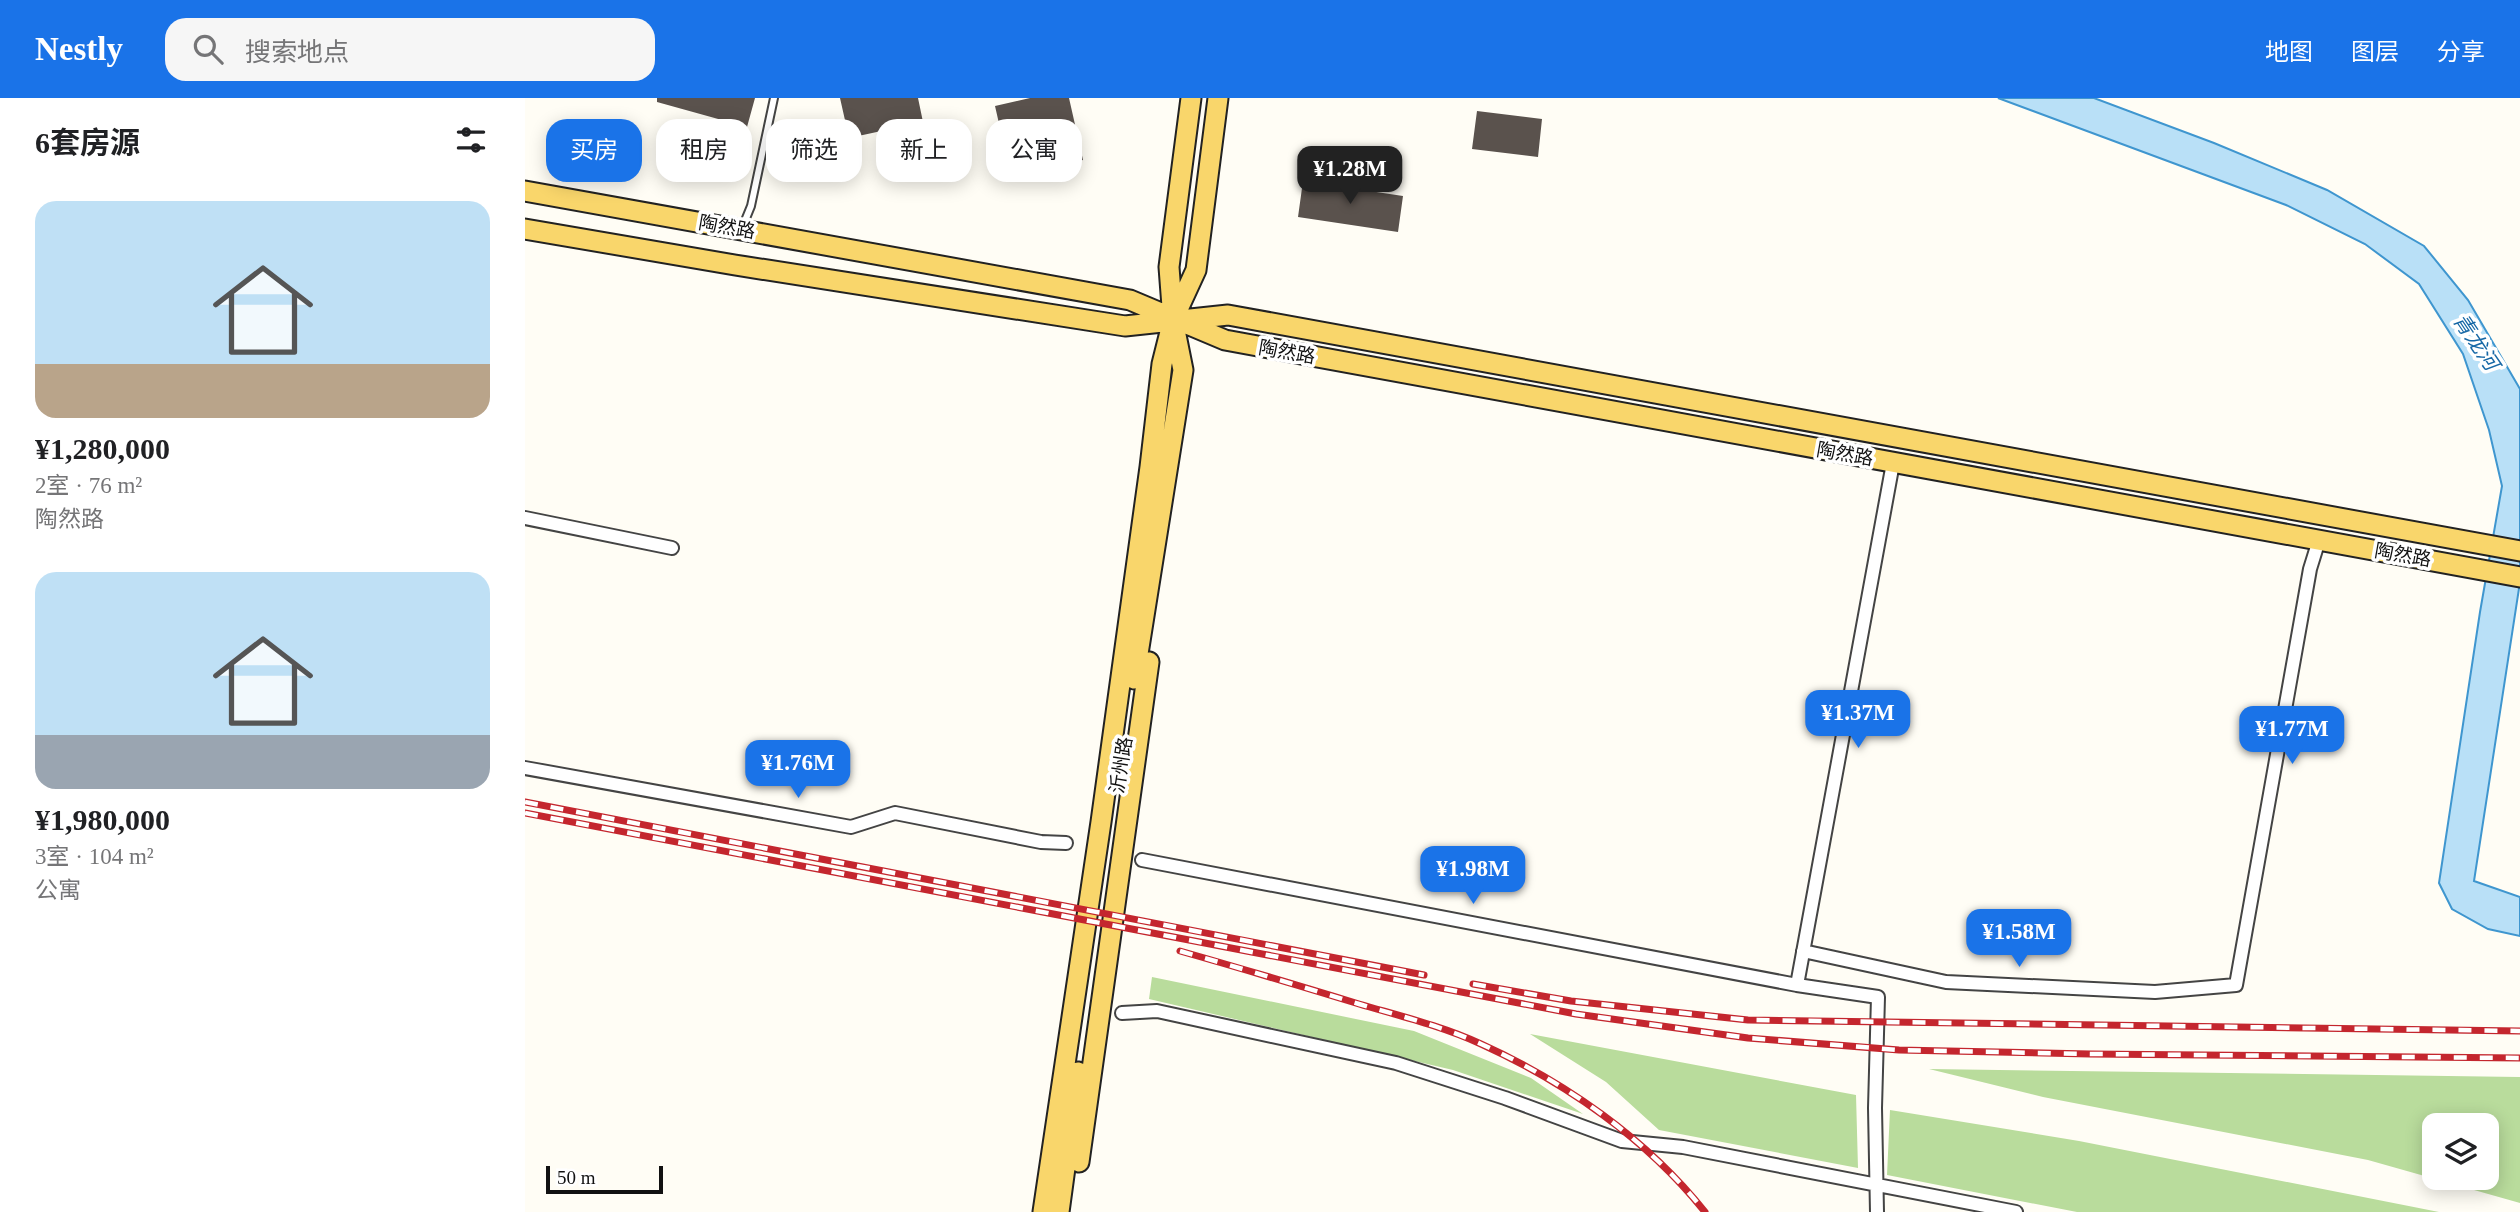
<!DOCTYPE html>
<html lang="zh">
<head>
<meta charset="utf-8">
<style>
	body { margin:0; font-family:"Times New Roman","Noto Sans SC",serif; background:#f6f6f6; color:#202124; height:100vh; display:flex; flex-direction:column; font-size:26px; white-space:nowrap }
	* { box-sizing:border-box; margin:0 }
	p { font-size:23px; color:#757577 }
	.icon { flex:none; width:38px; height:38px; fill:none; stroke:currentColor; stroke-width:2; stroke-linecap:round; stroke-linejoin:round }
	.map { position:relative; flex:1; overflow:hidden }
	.side { display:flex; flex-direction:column; background:#fff; width:525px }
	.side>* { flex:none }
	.guide { position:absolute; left:21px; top:21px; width:665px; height:63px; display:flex; gap:14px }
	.buttons { position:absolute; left:1897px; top:1015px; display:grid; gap:14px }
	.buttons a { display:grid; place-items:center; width:77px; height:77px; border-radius:14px; background:#fff; box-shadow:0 4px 18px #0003; font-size:35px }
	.scale { position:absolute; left:21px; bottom:18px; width:117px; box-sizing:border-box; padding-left:7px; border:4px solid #111; border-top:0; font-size:19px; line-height:24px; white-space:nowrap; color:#111; -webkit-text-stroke:5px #fff; paint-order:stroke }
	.price { position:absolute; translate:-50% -60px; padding:0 16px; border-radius:14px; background:#1a73e8; color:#fff; font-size:23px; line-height:46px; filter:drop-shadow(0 2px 4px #0008) }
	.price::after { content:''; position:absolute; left:50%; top:42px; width:21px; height:16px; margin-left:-10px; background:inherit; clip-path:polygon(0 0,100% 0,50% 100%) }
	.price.active { background:#222; color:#fff }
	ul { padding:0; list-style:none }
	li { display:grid; align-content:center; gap:14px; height:371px; padding:0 35px }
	li span { display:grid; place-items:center; height:217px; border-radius:21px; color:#555 }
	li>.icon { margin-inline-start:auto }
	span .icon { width:126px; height:126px; fill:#fffc; stroke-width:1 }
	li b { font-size:30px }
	h2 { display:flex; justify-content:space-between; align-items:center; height:84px; padding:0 35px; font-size:30px }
	.tag { padding:0 24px; border-radius:21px; background:#fff; box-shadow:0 4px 18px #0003; font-size:24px; line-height:63px }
	.tag.active { background:#1a73e8; color:#fff }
	header { display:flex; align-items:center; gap:42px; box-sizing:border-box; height:98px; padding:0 35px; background:#1a73e8; color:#fff }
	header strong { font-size:33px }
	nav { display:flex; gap:38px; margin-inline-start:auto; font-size:24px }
	.search { width:490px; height:63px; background:#f6f6f6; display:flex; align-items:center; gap:18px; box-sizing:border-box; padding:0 24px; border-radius:21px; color:#757577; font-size:26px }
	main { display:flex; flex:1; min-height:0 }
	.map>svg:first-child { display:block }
</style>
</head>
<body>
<header>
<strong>Nestly</strong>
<div class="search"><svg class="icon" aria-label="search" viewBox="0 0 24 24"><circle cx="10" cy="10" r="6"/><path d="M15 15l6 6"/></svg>搜索地点</div>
<nav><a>地图</a><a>图层</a><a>分享</a></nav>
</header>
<main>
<section class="side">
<h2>6套房源<svg class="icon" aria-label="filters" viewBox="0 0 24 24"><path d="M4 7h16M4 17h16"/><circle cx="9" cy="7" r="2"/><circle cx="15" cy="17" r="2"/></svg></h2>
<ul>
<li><span style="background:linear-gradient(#bfe0f5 75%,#b9a48a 0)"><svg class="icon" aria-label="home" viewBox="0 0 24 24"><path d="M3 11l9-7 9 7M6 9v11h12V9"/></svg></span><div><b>¥1,280,000</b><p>2室 · 76 m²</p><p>陶然路</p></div></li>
<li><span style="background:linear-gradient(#bfe0f5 75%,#9aa5b1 0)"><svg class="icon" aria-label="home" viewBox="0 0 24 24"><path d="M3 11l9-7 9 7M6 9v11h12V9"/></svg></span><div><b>¥1,980,000</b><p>3室 · 104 m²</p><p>公寓</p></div></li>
</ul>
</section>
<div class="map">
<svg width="1995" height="1114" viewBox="0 0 1995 1114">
	<rect width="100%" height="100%" fill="#fffdf5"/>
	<!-- forest -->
	<path fill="#b9dc9c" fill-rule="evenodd" d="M 627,879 L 889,933 L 1006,980 L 1058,1016 L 928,972 L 624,901 Z
		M 1005,936 L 1331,997 L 1333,1070 L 1134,1032 L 1081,984 Z
		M 1404,971 L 1995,979 L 1995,1105 L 1843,1062 L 1518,999 ZM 1909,1027 L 1962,1027 L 1962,1080 L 1909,1080 Z
		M 1365,1012 L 1554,1043 L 1914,1114 L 1552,1114 L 1362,1077 Z"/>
	<!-- water -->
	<path fill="#b9e0f7" stroke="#3f96cf" stroke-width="2" d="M 1473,0 L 1569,0 L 1689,45 L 1802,92 L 1899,148 L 1943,202 L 1995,291 L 1995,484 L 1949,783 L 1995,799 L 1995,838 L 1963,831 L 1927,811 L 1914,785 L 1955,514 L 1977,388 L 1964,332 L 1938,256 L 1894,186 L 1840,146 L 1761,107 Z"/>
	<!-- building -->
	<path fill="#5a524d" d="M 132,0 L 230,0 L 222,29 L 132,4 Z
		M 315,0 L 393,0 L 398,24 L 324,40 Z
		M 505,0 L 544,0 L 558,62 L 486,78 L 470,8 Z
		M 952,13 L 1017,21 L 1013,59 L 947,51 Z
		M 778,83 L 878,98 L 873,134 L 773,119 Z"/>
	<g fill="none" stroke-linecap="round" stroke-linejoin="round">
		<!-- service casing -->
		<g stroke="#444" stroke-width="10">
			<path id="service" d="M 217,130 L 226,108 L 249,0"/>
		</g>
		<!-- minor casing -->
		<g stroke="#444" stroke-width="16">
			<path id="minor" d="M 0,420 L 147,450
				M 0,670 L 326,729 L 370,715 L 516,744 L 541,745
				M 617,762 L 1272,887
				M 1278,853 L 1421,884 L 1630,894 L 1711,887 L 1785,471 L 1794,442
				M 597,915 L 632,913 L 871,965 L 980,1000 L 1097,1043 L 1158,1049 L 1491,1114
				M 1352,1114 L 1350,1010 L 1353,899 L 1272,887 L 1368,365"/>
		</g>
		<!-- primary casing -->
		<g stroke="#222" stroke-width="23">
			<path id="primary" d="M 0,93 L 605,202 L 700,242 L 1995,479
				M 0,131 L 210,167 L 600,228 L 703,217 L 1995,453
				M 609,581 L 658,272 L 648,222 L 644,169 L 666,0
				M 554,1064 L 624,564
				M 518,1114 L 576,724 L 625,369 L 637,266 L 648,222 L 671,172 L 693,0
				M 534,1114 L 553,974"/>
		</g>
		<!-- service -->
		<use href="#service" stroke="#fff" stroke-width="6"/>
		<!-- minor -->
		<use href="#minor" stroke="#fff" stroke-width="12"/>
		<!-- primary -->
		<use href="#primary" stroke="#f9d66b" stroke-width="19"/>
		<!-- rail casing -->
		<g stroke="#c4262e" stroke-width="7">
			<path id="rail" d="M 0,704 L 899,877
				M 0,715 L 1051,916 L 1223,940 L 1374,952 L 1565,956 L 1995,960
				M 655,853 C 715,870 775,888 834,906 C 875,918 917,928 956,946 C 1040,984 1122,1041 1180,1114
				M 948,886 L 1046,903 L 1223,922 L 1995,933"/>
		</g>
		<!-- rail -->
		<use href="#rail" stroke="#fff" stroke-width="4.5" stroke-dasharray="13" stroke-linecap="butt"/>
	</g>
	<g text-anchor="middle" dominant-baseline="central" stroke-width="7" stroke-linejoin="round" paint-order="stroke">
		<!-- street labels -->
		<g font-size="19" fill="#111" stroke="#fff">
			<text transform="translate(202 129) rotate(10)">陶然路</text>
			<text transform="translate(762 254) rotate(10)">陶然路</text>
			<text transform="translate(1320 356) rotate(10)">陶然路</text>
			<text transform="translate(1878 457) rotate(10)">陶然路</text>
			<text transform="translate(596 667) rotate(-81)">沂州路</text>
		</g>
		<!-- water labels -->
		<g font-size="21" font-style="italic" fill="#1768a6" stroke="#fff">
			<text transform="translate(1951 244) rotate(56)">青龙河</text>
		</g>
	</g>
</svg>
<div class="buttons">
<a><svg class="icon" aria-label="layers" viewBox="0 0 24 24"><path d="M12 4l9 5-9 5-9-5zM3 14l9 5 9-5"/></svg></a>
</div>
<div class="scale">50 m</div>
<b class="price active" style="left:825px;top:108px">¥1.28M</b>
<b class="price" style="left:1333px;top:652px">¥1.37M</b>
<b class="price" style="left:1767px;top:668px">¥1.77M</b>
<b class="price" style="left:273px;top:702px">¥1.76M</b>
<b class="price" style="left:948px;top:808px">¥1.98M</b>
<b class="price" style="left:1494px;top:871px">¥1.58M</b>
<div class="guide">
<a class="tag active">买房</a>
<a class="tag">租房</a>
<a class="tag">筛选</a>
<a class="tag">新上</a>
<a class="tag">公寓</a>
</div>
</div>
</main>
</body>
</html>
